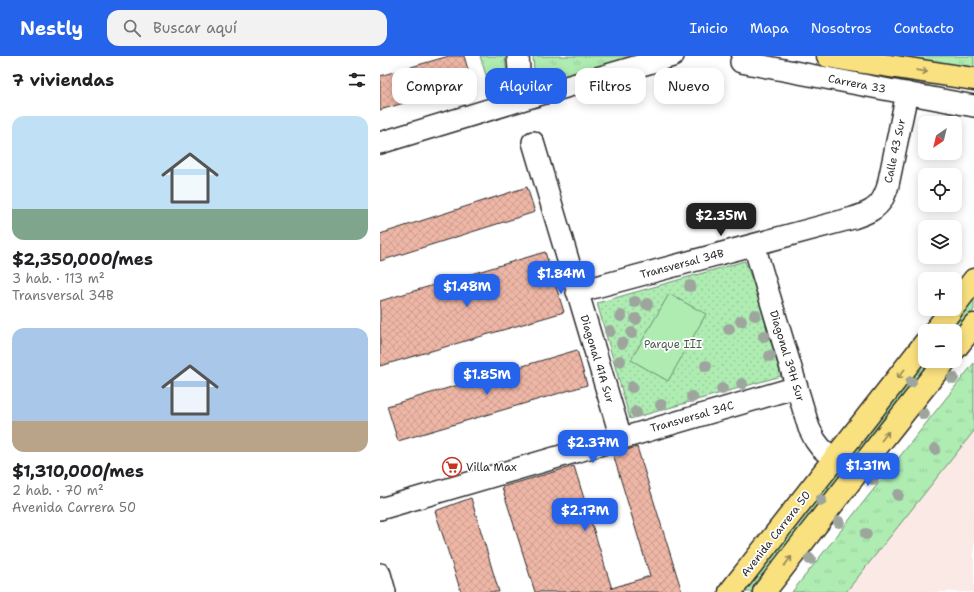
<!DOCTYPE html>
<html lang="es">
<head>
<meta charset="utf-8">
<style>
	body { margin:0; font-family:"Shantell Sans",sans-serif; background:#f2f2f2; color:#202124; height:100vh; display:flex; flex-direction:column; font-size:15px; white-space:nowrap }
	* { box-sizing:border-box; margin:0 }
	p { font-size:13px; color:#757577 }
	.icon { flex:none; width:22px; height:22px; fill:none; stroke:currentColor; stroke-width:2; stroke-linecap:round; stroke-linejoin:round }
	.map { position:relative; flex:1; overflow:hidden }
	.panel { display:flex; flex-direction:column; background:#fff; width:380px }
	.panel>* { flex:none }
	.banner { position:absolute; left:12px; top:12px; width:380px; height:36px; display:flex; gap:8px }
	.needle { width:26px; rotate:215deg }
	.fabs { position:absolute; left:538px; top:60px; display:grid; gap:8px }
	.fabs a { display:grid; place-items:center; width:44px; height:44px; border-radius:8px; background:#fff; box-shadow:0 2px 10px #0003; font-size:20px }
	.price { position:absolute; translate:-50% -34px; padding:0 9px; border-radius:8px; background:#2563eb; color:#fff; font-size:13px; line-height:26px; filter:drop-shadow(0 1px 2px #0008) }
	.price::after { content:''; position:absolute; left:50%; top:24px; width:12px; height:9px; margin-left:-6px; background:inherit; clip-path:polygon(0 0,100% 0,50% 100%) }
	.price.current { background:#222; color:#fff }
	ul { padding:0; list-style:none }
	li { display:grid; align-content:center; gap:8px; height:212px; padding:0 12px }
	li span { display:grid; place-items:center; height:124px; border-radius:12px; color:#555 }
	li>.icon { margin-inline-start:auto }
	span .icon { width:72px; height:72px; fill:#fffc; stroke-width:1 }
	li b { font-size:17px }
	h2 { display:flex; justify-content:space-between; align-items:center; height:48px; padding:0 12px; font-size:17px }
	.tag { padding:0 14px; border-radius:12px; background:#fff; box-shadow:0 2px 10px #0003; font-size:14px; line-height:36px }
	.tag.current { background:#2563eb; color:#fff }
	header { display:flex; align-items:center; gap:24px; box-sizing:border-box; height:56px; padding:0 20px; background:#2563eb; color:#fff }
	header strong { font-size:19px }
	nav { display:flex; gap:22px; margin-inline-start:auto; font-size:14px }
	.search { width:280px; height:36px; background:#f2f2f2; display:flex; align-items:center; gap:10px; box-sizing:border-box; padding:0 14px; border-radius:12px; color:#757577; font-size:15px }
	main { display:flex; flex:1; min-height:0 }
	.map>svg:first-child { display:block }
</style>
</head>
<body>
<header>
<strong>Nestly</strong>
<div class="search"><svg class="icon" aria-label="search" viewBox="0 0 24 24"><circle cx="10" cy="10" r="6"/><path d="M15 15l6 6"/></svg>Buscar aquí</div>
<nav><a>Inicio</a><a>Mapa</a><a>Nosotros</a><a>Contacto</a></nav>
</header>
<main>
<section class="panel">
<h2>7 viviendas<svg class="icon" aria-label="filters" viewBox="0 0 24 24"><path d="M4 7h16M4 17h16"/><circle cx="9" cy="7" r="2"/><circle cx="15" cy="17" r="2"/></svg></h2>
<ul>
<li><span style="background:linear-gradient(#bfe0f5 75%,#7fa58c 0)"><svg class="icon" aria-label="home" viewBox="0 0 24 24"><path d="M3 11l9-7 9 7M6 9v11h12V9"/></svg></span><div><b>$2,350,000/mes</b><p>3 hab. · 113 m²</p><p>Transversal 34B</p></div></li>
<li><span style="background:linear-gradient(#a9c7e8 75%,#b9a48a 0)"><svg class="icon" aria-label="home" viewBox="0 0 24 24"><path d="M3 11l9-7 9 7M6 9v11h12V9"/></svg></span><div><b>$1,310,000/mes</b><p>2 hab. · 70 m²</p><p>Avenida Carrera 50</p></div></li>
</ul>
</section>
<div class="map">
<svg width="594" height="536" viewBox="0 0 594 536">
	<defs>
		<pattern id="grass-tufts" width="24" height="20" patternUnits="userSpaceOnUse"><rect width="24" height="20" fill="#aeecb2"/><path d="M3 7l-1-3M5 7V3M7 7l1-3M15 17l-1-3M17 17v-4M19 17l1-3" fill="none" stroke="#96cb99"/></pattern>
		<pattern id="park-dots" width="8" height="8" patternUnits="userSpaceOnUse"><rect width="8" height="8" fill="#aeecb2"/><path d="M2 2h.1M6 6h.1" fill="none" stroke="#96cb99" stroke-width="1.8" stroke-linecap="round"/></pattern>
		<pattern id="building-cross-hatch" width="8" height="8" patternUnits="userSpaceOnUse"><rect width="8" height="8" fill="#eeb6a6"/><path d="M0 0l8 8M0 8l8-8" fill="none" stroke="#cc9d8f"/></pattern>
	</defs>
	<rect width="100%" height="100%" fill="#fff"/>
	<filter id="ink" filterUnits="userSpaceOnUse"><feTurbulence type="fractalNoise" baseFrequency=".025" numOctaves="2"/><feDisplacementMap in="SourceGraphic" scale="8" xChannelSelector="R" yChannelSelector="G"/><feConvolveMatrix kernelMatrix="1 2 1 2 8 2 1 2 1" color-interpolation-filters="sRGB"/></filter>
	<g filter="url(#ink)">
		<!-- built -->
		<path fill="#fae9e4" d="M 594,375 L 594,536 L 463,536 Z"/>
		<!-- grass -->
		<path fill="url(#grass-tufts)" stroke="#6c8c6e" d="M 100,0 L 125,0 L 128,30 L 111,35 Z
			M 153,0 L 255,0 L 155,29 Z
			M 502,0 L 594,0 L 594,15 Z
			M 594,241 L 594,254 L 575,278 L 575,275 L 567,275 Z
			M 545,303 L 545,305 L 554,305 L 373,536 L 363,536 Z
			M 594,307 L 594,375 L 466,536 L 412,536 Z"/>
		<!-- park -->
		<path fill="url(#park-dots)" stroke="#6c8c6e" d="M 365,205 L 374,229 L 401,320 L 250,363 L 217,247 Z"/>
		<!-- garden -->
		<path fill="#aeecb2" stroke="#6c8c6e" d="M 289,238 L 326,258 L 288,325 L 251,304 Z"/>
		<!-- building -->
		<path fill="url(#building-cross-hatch)" stroke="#2b2b2b" d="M 69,0 L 84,0 L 92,27 L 0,54 L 0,20 Z
			M 147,131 L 155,156 L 0,205 L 0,178 Z
			M 165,196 L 184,256 L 0,310 L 0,245 Z
			M 197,294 L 207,329 L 18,385 L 7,350 Z
			M 257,391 L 302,536 L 155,536 L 122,431 L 194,410 L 232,533 L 232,532 L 270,520 L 233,398 Z
			M 91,442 L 119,536 L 81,536 L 55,455 Z"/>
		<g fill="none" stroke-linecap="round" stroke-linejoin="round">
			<!-- minor casing -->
			<g stroke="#2b2b2b" stroke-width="24">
				<path id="minor" d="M 138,0 L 141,44
					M 361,6 L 594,50
					M 153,86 L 241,382
					M 0,87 L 141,44 L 293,0
					M 374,189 L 429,372 L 435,384 L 441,392 L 454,403
					M 197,236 L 473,162 C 485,158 497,154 503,142 C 505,138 507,134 508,129 L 527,37
					M 0,453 L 417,331
					M 0,518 L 5,536"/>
			</g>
			<!-- major casing -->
			<g stroke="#2b2b2b" stroke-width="25">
				<path id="major" d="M 448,0 L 470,4 L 594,23
					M 575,249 L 594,224
					M 555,275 L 572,253
					M 575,293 L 594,269
					M 350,536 L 545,287
					M 384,536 L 507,378 L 565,305"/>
			</g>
			<!-- minor -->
			<use href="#minor" stroke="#fff" stroke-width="21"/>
			<!-- major -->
			<use href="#major" stroke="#fae180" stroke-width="22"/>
		</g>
		<!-- trees -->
		<g fill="#9da59d">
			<circle cx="177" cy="16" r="6"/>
			<circle cx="310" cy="230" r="6"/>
			<circle cx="255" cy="246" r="6"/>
			<circle cx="267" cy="248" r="6"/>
			<circle cx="375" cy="259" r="6"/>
			<circle cx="241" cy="260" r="6"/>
			<circle cx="256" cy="263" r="6"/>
			<circle cx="361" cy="265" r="6"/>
			<circle cx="349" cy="273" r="6"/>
			<circle cx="230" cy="275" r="6"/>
			<circle cx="252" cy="277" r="6"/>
			<circle cx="384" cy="280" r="6"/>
			<circle cx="242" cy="287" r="6"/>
			<circle cx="390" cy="300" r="6"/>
			<circle cx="240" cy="305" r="6"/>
			<circle cx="326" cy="310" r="6"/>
			<circle cx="573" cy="322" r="6"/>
			<circle cx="531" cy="326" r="6"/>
			<circle cx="362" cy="328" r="6"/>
			<circle cx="252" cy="331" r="6"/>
			<circle cx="342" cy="333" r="6"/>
			<circle cx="312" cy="341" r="6"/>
			<circle cx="281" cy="349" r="6"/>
			<circle cx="256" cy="356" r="6"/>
			<circle cx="544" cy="358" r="6"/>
			<circle cx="555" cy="393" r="6"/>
			<circle cx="493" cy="423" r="6"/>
			<circle cx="518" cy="439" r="6"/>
			<circle cx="441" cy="444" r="6"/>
			<circle cx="459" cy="466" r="6"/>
			<circle cx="486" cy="478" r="6"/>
			<circle cx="430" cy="503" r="6"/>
		</g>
		<!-- one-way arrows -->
		<defs><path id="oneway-shaft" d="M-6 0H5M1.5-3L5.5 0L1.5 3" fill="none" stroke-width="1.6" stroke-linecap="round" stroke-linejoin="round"/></defs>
		<g stroke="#928656">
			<use href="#oneway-shaft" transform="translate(542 15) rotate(8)"/>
			<use href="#oneway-shaft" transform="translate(521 318) rotate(128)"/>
			<use href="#oneway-shaft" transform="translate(505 380) rotate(-52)"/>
			<use href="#oneway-shaft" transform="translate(408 505) rotate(-52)"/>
		</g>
	</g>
	<!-- icons -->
	<defs>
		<g id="supermarket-ring" transform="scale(1)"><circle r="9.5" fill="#fff" stroke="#c8321e" stroke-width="1.5"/><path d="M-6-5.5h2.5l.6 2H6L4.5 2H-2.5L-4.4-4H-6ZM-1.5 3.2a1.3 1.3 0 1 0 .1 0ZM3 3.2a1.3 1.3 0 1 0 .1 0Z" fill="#c8321e"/></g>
	</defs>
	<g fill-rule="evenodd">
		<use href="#supermarket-ring" x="72" y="411"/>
	</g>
	<g text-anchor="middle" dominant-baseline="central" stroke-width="3.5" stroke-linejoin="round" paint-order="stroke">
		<!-- street labels -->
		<g font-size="11" fill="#2b2b2b" stroke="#fff">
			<text transform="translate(477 28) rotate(11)">Carrera 33</text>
			<text transform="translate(515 95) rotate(-78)">Calle 43 Sur</text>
			<text transform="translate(302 208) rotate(-15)">Transversal 34B</text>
			<text transform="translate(407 300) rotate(73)">Diagonal 39H Sur</text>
			<text transform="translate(217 303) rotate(73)">Diagonal 41A Sur</text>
			<text transform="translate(312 361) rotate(-16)">Transversal 34C</text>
			<text transform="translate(396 478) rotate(-52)">Avenida Carrera 50</text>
		</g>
		<!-- park labels -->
		<g font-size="11" fill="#4c5b4d" stroke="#fff">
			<text x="293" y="288">Parque III</text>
		</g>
		<!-- poi labels -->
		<g font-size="11" fill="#2b2b2b" stroke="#fff" text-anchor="start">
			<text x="86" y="411">Villa Max</text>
		</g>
	</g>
</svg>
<div class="fabs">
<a><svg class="needle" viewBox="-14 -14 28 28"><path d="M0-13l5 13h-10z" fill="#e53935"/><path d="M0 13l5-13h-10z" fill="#757577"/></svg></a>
<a><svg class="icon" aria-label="locate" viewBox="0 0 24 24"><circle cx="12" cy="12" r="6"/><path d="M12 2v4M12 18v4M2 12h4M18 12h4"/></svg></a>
<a><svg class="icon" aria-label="layers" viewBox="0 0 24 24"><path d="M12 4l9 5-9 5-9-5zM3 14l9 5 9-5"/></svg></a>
<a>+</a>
<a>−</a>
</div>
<b class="price current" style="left:341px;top:181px">$2.35M</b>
<b class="price" style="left:181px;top:239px">$1.84M</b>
<b class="price" style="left:87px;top:252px">$1.48M</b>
<b class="price" style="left:107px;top:340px">$1.85M</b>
<b class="price" style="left:213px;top:408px">$2.37M</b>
<b class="price" style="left:488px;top:431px">$1.31M</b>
<b class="price" style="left:205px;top:476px">$2.17M</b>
<div class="banner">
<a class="tag">Comprar</a>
<a class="tag current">Alquilar</a>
<a class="tag">Filtros</a>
<a class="tag">Nuevo</a>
</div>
</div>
</main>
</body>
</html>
